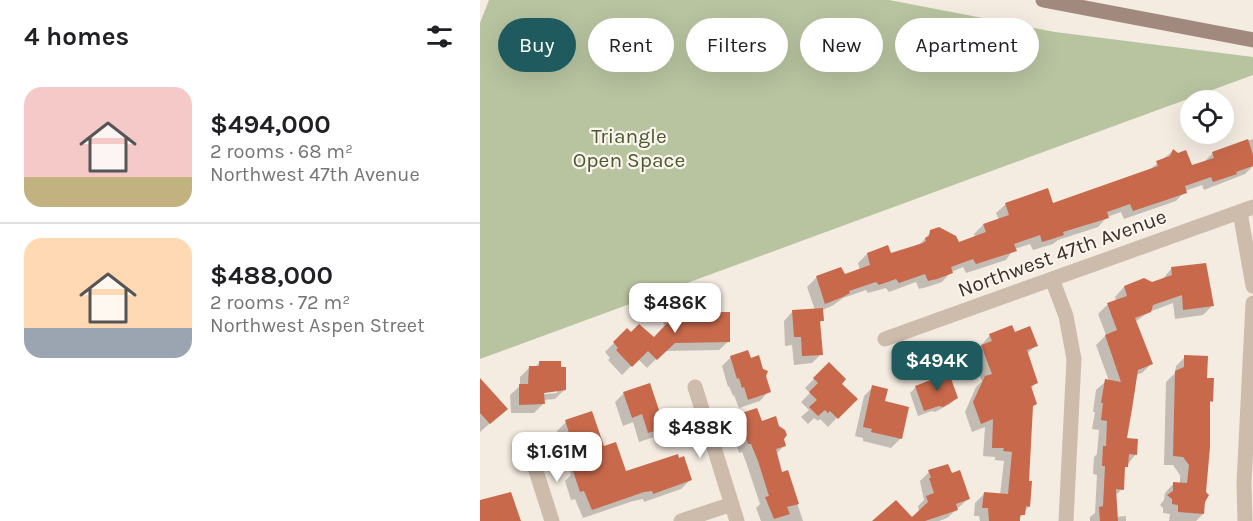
<!DOCTYPE html>
<html lang="en">
<head>
<meta charset="utf-8">
<style>
	body { margin:0; font-family:Karla,sans-serif; background:#f2f2f2; color:#202124; height:100vh; display:flex; flex-direction:column; font-size:22px; white-space:nowrap }
	* { box-sizing:border-box; margin:0 }
	p { font-size:20px; color:#757577 }
	.icon { flex:none; width:33px; height:33px; fill:none; stroke:currentColor; stroke-width:2; stroke-linecap:round; stroke-linejoin:round }
	.map { position:relative; flex:1; overflow:hidden }
	.side { display:flex; flex-direction:column; background:#fff; width:480px }
	.side>* { flex:none }
	.guide { position:absolute; left:18px; top:18px; width:570px; height:54px; display:flex; gap:12px }
	.fabs { position:absolute; left:700px; top:90px; display:grid; gap:12px }
	.fabs a { display:grid; place-items:center; width:54px; height:54px; border-radius:50%; background:#fff; box-shadow:0 6px 24px #0002; font-size:30px }
	.price { position:absolute; translate:-50% -51px; padding:0 14px; border-radius:12px; background:#fff; color:#222; font-size:20px; line-height:39px; filter:drop-shadow(0 2px 3px #0008) }
	.price::after { content:''; position:absolute; left:50%; top:36px; width:18px; height:14px; margin-left:-9px; background:inherit; clip-path:polygon(0 0,100% 0,50% 100%) }
	.price.active { background:#1f5a5e; color:#fff }
	ul { padding:0; list-style:none }
	li { display:flex; align-items:center; gap:18px; height:150px; padding:0 24px }
	li+li { border-top:2px solid #e0e0e0 }
	li span { display:grid; place-items:center; flex:none; width:168px; height:120px; border-radius:18px; color:#555 }
	li>.icon { margin-inline-start:auto }
	span .icon { width:72px; height:72px; fill:#fffc; stroke-width:1 }
	li b { font-size:26px }
	h2 { display:flex; justify-content:space-between; align-items:center; height:72px; padding:0 24px; font-size:26px }
	.chip { padding:0 21px; border-radius:27px; background:#fff; box-shadow:0 6px 24px #0002; font-size:21px; line-height:54px }
	.chip.active { background:#1f5a5e; color:#fff }
	main { display:flex; flex:1; min-height:0 }
	.map>svg:first-child { display:block }
</style>
</head>
<body>
<main>
<section class="side">
<h2>4 homes<svg class="icon" aria-label="filters" viewBox="0 0 24 24"><path d="M4 7h16M4 17h16"/><circle cx="9" cy="7" r="2"/><circle cx="15" cy="17" r="2"/></svg></h2>
<ul>
<li><span style="background:linear-gradient(#f6c9c9 75%,#c2b280 0)"><svg class="icon" aria-label="home" viewBox="0 0 24 24"><path d="M3 11l9-7 9 7M6 9v11h12V9"/></svg></span><div><b>$494,000</b><p>2 rooms · 68 m²</p><p>Northwest 47th Avenue</p></div></li>
<li><span style="background:linear-gradient(#ffd9b3 75%,#9aa5b1 0)"><svg class="icon" aria-label="home" viewBox="0 0 24 24"><path d="M3 11l9-7 9 7M6 9v11h12V9"/></svg></span><div><b>$488,000</b><p>2 rooms · 72 m²</p><p>Northwest Aspen Street</p></div></li>
</ul>
</section>
<div class="map">
<svg width="773" height="521" viewBox="0 0 773 521">
	<rect width="100%" height="100%" fill="#f4ebe1"/>
	<!-- green -->
	<path fill="#b8c4a0" d="M 9,0 L 409,0 L 575,32 L 773,57 L 773,75 L 0,359 L 0,23 Z"/>
	<!-- shadow -->
	<path fill="#0003" fill-rule="evenodd" d="M 773,139 L 773,166 L 765,174 L 724,190 L 722,185 L 705,191 L 696,201 L 644,219 L 641,212 L 627,217 L 618,227 L 578,240 L 573,244 L 553,250 L 550,244 L 534,249 L 526,260 L 486,273 L 483,267 L 471,272 L 462,282 L 447,287 L 439,289 L 436,282 L 409,292 L 406,288 L 388,293 L 386,290 L 363,298 L 352,306 L 342,310 L 342,320 L 339,324 L 341,354 L 332,363 L 314,365 L 312,345 L 305,346 L 304,321 L 313,311 L 335,310 L 327,287 L 336,278 L 360,269 L 365,276 L 380,270 L 378,263 L 387,254 L 411,255 L 440,244 L 451,232 L 478,244 L 495,237 L 494,234 L 503,225 L 519,220 L 516,213 L 526,204 L 572,205 L 668,171 L 693,151 L 711,167 L 723,163 L 733,153 Z
		M 691,269 L 732,306 L 723,315 L 695,319 L 693,303 L 669,312 L 655,322 L 671,364 L 662,373 L 656,375 L 645,440 L 656,454 L 643,470 L 642,489 L 635,496 L 636,517 L 646,516 L 646,521 L 610,521 L 610,517 L 615,513 L 617,475 L 613,474 L 614,457 L 617,454 L 619,430 L 612,429 L 615,412 L 613,412 L 616,390 L 626,381 L 629,381 L 616,345 L 626,335 L 618,314 L 627,305 L 636,301 L 635,297 L 644,287 L 664,280 L 672,283 L 682,280 Z
		M 225,309 L 249,341 L 239,350 L 184,351 L 167,368 L 158,359 L 142,375 L 128,360 L 130,358 L 125,352 L 147,330 L 151,334 L 174,339 L 185,327 L 183,322 L 191,313 L 221,313 Z
		M 534,334 L 556,345 L 547,354 L 556,383 L 550,389 L 555,404 L 552,408 L 547,482 L 549,506 L 538,521 L 500,521 L 499,516 L 494,516 L 495,503 L 504,494 L 520,495 L 524,461 L 515,460 L 515,457 L 503,456 L 505,427 L 492,432 L 485,412 L 496,387 L 502,381 L 492,356 L 510,335 Z
		M 251,357 L 270,360 L 284,376 L 289,391 L 280,401 L 259,408 L 254,395 L 253,396 L 249,386 L 248,387 L 242,366 Z
		M 705,357 L 726,379 L 731,401 L 728,404 L 723,514 L 716,521 L 689,521 L 690,514 L 683,513 L 683,508 L 680,505 L 684,500 L 685,493 L 694,483 L 700,484 L 700,475 L 693,465 L 684,465 L 686,382 L 695,373 L 696,366 Z
		M 60,362 L 85,389 L 75,399 L 63,400 L 63,404 L 54,413 L 31,413 L 30,395 L 40,386 L 40,377 L 49,368 L 54,368 ZM 77,390 L 77,393 L 57,395 L 57,392 Z
		M 349,364 L 360,384 L 375,399 L 348,427 L 340,419 L 338,421 L 334,418 L 328,424 L 321,417 L 329,410 L 321,402 L 330,393 L 325,388 Z
		M 393,387 L 403,402 L 421,438 L 411,448 L 383,441 L 383,438 L 375,436 L 384,396 Z
		M 436,387 L 476,398 L 470,404 L 455,412 L 452,411 L 438,416 L 430,393 Z
		M 0,389 L 16,418 L 0,432 Z
		M 144,393 L 183,428 L 174,437 L 159,442 L 153,422 L 143,426 L 135,402 Z
		M 259,415 L 281,423 L 302,439 L 305,445 L 296,454 L 301,474 L 307,472 L 323,521 L 281,521 L 276,508 L 280,504 L 266,462 L 262,452 L 259,453 L 250,425 Z
		M 86,422 L 123,448 L 146,473 L 210,480 L 201,489 L 164,502 L 163,499 L 153,501 L 103,518 L 95,499 L 91,500 L 85,481 L 91,475 L 77,431 Z
		M 449,472 L 488,499 L 467,518 L 459,521 L 394,521 L 431,519 L 439,512 L 438,506 L 444,500 L 440,481 Z"/>
	<!-- building -->
	<path fill="#c8694b" d="M 768,139 L 773,155 L 773,166 L 756,172 L 757,174 L 733,182 L 731,177 L 705,186 L 707,193 L 653,211 L 650,204 L 627,212 L 629,218 L 583,232 L 584,235 L 569,240 L 562,242 L 560,235 L 534,244 L 537,251 L 496,264 L 493,259 L 471,267 L 473,273 L 457,279 L 448,281 L 445,274 L 419,283 L 416,279 L 399,285 L 396,282 L 369,291 L 370,293 L 363,297 L 345,304 L 336,276 L 361,267 L 365,274 L 390,265 L 387,253 L 408,245 L 411,253 L 443,243 L 446,241 L 445,238 L 449,236 L 450,230 L 459,227 L 476,236 L 479,242 L 506,232 L 503,224 L 529,215 L 525,203 L 568,188 L 573,203 L 678,166 L 676,161 L 690,156 L 693,149 L 698,153 L 706,150 L 712,165 L 734,158 L 732,152 Z
		M 726,263 L 734,306 L 703,310 L 702,295 L 673,305 L 671,312 L 655,318 L 673,364 L 658,370 L 652,409 L 647,438 L 658,439 L 657,455 L 649,454 L 648,467 L 645,467 L 644,490 L 636,489 L 638,521 L 620,521 L 619,507 L 623,506 L 625,466 L 622,466 L 623,446 L 626,446 L 627,421 L 621,420 L 623,403 L 621,403 L 625,379 L 641,382 L 625,335 L 637,330 L 627,303 L 647,296 L 644,286 L 664,278 L 672,282 L 692,275 L 691,267 Z
		M 224,307 L 240,307 L 240,312 L 250,312 L 250,342 L 195,343 L 177,360 L 168,351 L 152,367 L 136,350 L 138,348 L 133,342 L 147,328 L 151,332 L 159,324 L 174,337 L 193,317 L 191,312 L 224,312 Z
		M 343,308 L 344,321 L 340,321 L 343,355 L 322,356 L 321,337 L 314,337 L 312,310 Z
		M 532,325 L 535,332 L 550,326 L 558,346 L 547,350 L 558,383 L 551,386 L 557,404 L 553,406 L 549,481 L 552,481 L 550,507 L 546,506 L 545,515 L 540,515 L 540,521 L 509,521 L 508,508 L 502,508 L 504,492 L 528,494 L 532,452 L 523,451 L 524,448 L 512,448 L 513,419 L 501,424 L 493,402 L 505,376 L 512,374 L 501,345 L 512,341 L 509,334 Z
		M 268,350 L 271,358 L 279,355 L 283,369 L 288,371 L 286,376 L 291,392 L 268,400 L 264,387 L 262,388 L 259,378 L 257,379 L 250,356 Z
		M 704,355 L 728,356 L 727,378 L 734,378 L 733,402 L 730,401 L 730,447 L 726,492 L 729,495 L 725,502 L 724,514 L 698,512 L 698,505 L 692,504 L 692,499 L 687,495 L 693,491 L 693,482 L 707,483 L 709,465 L 703,457 L 693,456 L 695,371 L 704,367 Z
		M 59,361 L 81,361 L 81,367 L 86,367 L 86,390 L 64,393 L 65,404 L 39,405 L 39,384 L 48,384 L 49,366 L 59,366 Z
		M 349,362 L 366,379 L 362,384 L 378,399 L 358,419 L 350,411 L 348,413 L 345,410 L 338,416 L 329,407 L 337,400 L 329,392 L 338,383 L 333,378 Z
		M 469,373 L 478,398 L 463,407 L 459,406 L 444,411 L 435,386 Z
		M 0,378 L 28,409 L 10,424 L 0,413 Z
		M 170,383 L 185,428 L 168,433 L 162,414 L 152,418 L 143,392 Z
		M 392,385 L 408,389 L 405,401 L 429,407 L 422,439 L 391,432 L 392,429 L 383,427 Z
		M 277,408 L 282,421 L 296,416 L 299,426 L 305,430 L 307,435 L 304,439 L 306,446 L 296,449 L 302,472 L 308,470 L 319,504 L 307,507 L 310,514 L 294,519 L 285,497 L 289,496 L 278,461 L 271,444 L 268,444 L 258,414 Z
		M 112,411 L 124,446 L 136,442 L 146,471 L 198,454 L 199,458 L 204,456 L 212,480 L 173,494 L 172,491 L 164,492 L 112,510 L 104,491 L 100,492 L 93,471 L 100,468 L 85,420 Z
		M 468,464 L 472,473 L 480,470 L 490,499 L 476,504 L 478,510 L 445,521 L 392,521 L 416,500 L 432,517 L 448,502 L 446,496 L 454,493 L 449,478 L 451,478 L 448,470 Z
		M 31,492 L 41,521 L 0,521 L 0,500 Z"/>
	<g fill="none" stroke-linecap="round" stroke-linejoin="round">
		<!-- minor -->
		<path stroke="#cdbbac" stroke-width="15" d="M 760,212 L 773,286
			M 572,279 L 586,316 L 594,359 L 586,521
			M 405,339 L 773,207
			M 215,387 L 257,521
			M 51,455 L 72,521
			M 201,521 L 252,504
			M 765,521 L 764,483 L 773,303"/>
		<!-- secondary -->
		<path stroke="#a18a7d" stroke-width="15" d="M 563,0 L 773,40"/>
	</g>
	<g text-anchor="middle" dominant-baseline="central" stroke-width="4.5" stroke-linejoin="round" paint-order="stroke">
		<!-- park labels -->
		<g font-size="21" fill="#4a5a2e" stroke="#fbf5ee">
			<text x="149" y="136">Triangle<tspan x="149" dy="24">Open Space</tspan></text>
		</g>
		<!-- street labels -->
		<g font-size="21" fill="#3b302b" stroke="#fbf5ee">
			<text transform="translate(582 253) rotate(-20)">Northwest 47th Avenue</text>
		</g>
	</g>
</svg>
<div class="fabs">
<a><svg class="icon" aria-label="locate" viewBox="0 0 24 24"><circle cx="12" cy="12" r="6"/><path d="M12 2v4M12 18v4M2 12h4M18 12h4"/></svg></a>
</div>
<b class="price" style="left:195px;top:334px">$486K</b>
<b class="price active" style="left:457px;top:392px">$494K</b>
<b class="price" style="left:220px;top:459px">$488K</b>
<b class="price" style="left:77px;top:483px">$1.61M</b>
<div class="guide">
<a class="chip active">Buy</a>
<a class="chip">Rent</a>
<a class="chip">Filters</a>
<a class="chip">New</a>
<a class="chip">Apartment</a>
</div>
</div>
</main>
</body>
</html>
